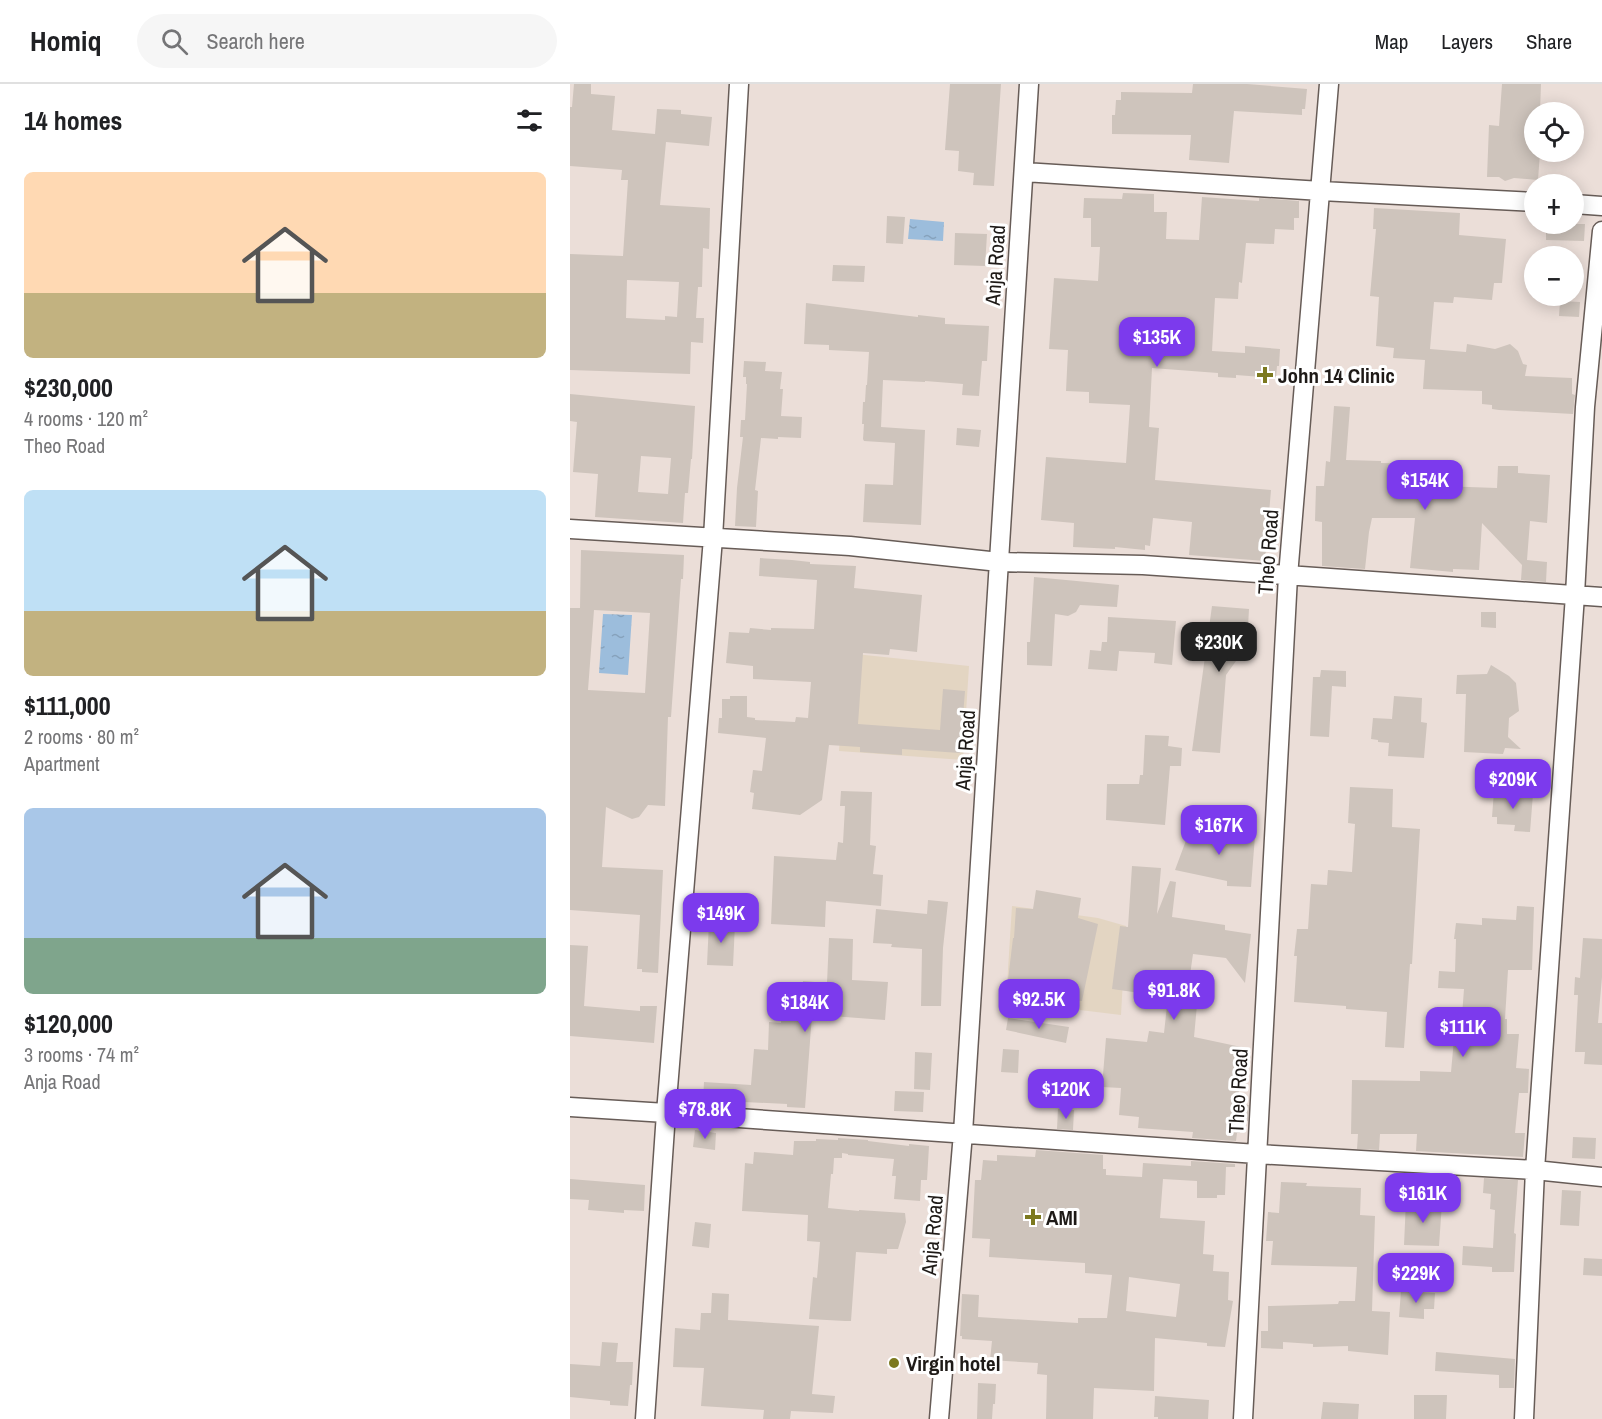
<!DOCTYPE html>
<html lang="en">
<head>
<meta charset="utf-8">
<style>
	body { margin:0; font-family:"Archivo Narrow",sans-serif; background:#f6f6f6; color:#202124; height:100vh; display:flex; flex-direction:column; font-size:22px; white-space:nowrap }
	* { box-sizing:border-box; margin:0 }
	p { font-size:20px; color:#757577 }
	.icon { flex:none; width:33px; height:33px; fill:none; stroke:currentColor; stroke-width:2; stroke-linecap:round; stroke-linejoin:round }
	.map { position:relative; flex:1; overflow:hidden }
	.panel { display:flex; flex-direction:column; background:#fff; width:570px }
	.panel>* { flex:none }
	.tools { position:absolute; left:954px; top:18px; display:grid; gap:12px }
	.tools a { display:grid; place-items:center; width:60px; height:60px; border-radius:50%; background:#fff; box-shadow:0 3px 15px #0003; font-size:30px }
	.price { position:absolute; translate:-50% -51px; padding:0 14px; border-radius:12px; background:#7c3aed; color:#fff; font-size:20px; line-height:39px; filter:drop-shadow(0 2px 3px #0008) }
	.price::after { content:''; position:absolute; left:50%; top:36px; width:18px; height:14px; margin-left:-9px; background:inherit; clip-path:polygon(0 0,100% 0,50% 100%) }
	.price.on { background:#222; color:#fff }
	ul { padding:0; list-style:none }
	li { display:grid; align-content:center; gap:12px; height:318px; padding:0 24px }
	li span { display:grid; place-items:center; height:186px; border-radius:9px; color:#555 }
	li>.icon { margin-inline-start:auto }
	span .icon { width:108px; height:108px; fill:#fffc; stroke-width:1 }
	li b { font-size:26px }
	h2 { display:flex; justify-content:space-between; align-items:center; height:72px; padding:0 24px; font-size:26px }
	header { display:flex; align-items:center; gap:36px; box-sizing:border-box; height:84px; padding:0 30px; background:#fff; border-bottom:2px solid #e0e0e0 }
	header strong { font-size:28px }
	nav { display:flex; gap:33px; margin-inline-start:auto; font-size:21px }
	.search { width:420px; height:54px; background:#f6f6f6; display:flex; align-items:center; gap:15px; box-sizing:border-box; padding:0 21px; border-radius:33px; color:#757577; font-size:22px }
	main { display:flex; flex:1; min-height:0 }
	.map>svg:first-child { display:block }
</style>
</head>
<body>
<header>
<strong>Homiq</strong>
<div class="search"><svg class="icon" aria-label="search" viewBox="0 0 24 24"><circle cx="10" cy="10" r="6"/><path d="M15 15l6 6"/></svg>Search here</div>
<nav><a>Map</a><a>Layers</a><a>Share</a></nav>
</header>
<main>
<section class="panel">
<h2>14 homes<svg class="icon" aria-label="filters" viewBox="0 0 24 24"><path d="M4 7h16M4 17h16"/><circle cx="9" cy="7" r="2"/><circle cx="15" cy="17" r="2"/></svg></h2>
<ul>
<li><span style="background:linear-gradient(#ffd9b3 65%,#c2b280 0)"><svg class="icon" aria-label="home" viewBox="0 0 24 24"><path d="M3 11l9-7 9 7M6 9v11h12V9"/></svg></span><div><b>$230,000</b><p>4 rooms · 120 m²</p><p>Theo Road</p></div></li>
<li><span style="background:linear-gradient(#bfe0f5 65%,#c2b280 0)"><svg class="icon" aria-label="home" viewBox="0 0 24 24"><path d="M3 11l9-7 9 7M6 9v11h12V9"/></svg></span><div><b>$111,000</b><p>2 rooms · 80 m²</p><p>Apartment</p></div></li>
<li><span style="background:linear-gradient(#a9c7e8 70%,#7fa58c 0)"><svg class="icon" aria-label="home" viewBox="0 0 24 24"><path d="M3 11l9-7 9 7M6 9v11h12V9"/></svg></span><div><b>$120,000</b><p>3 rooms · 74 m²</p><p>Anja Road</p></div></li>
</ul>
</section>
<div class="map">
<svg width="1032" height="1335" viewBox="0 0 1032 1335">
	<defs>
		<pattern id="water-ripples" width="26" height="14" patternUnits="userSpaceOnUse" patternTransform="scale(1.5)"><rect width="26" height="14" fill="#9cbddc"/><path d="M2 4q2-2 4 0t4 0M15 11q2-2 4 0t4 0" fill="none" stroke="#86a2bc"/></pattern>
	</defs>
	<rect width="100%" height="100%" fill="#ebded8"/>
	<!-- commercial -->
	<path fill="#e3d5c2" d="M 276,569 L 399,582 L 393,676 L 269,667 Z
		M 442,822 L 528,834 L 556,842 L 551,931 L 436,917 Z"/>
	<!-- water -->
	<path fill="url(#water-ripples)" d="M 340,135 L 374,138 L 373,157 L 338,155 Z
		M 33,530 L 62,531 L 58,591 L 29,589 Z"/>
	<!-- building -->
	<path fill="#cec4bc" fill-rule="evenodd" d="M 4,0 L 21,0 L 21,10 L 45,12 L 42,46 L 85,50 L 87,25 L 111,26 L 111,30 L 142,33 L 139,62 L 96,58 L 90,121 L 140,124 L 139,165 L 133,164 L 132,203 L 128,203 L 126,234 L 134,234 L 133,259 L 121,258 L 120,290 L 0,286 L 0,170 L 53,172 L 58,96 L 51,96 L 52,86 L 0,82 L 0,23 L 2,23 ZM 57,196 L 109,198 L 107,233 L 95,232 L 95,236 L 56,234 Z
		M 380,0 L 431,0 L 424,102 L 403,101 L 404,89 L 388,87 L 389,67 L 375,66 Z
		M 623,0 L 677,0 L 737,5 L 735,25 L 732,25 L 732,31 L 664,27 L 659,79 L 619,76 L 621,51 L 542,50 L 542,31 L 545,31 L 546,16 L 551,16 L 551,8 L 622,9 Z
		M 932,0 L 971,0 L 970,28 L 964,28 L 964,68 L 970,68 L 968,96 L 944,94 L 935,97 L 929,93 L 917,93 L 919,41 L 929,42 Z
		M 553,109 L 584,110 L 584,128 L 597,128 L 596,155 L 629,156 L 632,113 L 689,117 L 689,114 L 729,117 L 729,134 L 724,134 L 724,146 L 705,145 L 704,160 L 676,159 L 672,199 L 669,198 L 668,215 L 645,214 L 642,267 L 675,269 L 675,262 L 710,265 L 709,282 L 707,282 L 706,294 L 666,291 L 666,294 L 648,293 L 648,289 L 582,284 L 579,343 L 589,344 L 585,396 L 701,406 L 695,477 L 619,471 L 622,438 L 583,434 L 580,462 L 575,461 L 575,466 L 545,463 L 545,465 L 503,463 L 504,439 L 471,436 L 476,373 L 556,379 L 560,321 L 519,319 L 519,308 L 496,307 L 498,266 L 479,265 L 484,194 L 528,197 L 530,163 L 521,163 L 521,134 L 513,134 L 514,114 L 552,115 Z
		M 804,124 L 890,129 L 889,151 L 936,155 L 932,199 L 924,199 L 922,216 L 884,213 L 883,219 L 864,218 L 860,265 L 896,268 L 897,260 L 925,265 L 940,260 L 948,267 L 953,280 L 957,281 L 955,292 L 1002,294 L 1002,310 L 1005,311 L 1003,330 L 929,326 L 922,325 L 922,321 L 912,320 L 912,307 L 853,305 L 855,276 L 823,274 L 824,264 L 806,262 L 809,213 L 800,212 L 806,145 L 803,145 Z
		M 317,132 L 335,133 L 333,160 L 316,159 Z
		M 976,140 L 1015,140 L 1014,157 L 976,156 Z
		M 385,149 L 417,150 L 415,182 L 384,181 Z
		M 263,181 L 295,182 L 294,198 L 262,197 Z
		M 990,217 L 1010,218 L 1009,233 L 989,232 Z
		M 236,219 L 331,231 L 348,233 L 348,231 L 375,234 L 375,240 L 419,242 L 417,277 L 412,277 L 409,312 L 392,311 L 393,300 L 355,297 L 355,298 L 313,296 L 311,343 L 355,346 L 351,441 L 293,438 L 295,400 L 323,401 L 325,359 L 294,357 L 293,355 L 294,340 L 292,340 L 293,318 L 295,318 L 296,301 L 297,301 L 299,268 L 259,266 L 259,261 L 234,260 Z
		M 174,277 L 196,278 L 195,287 L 212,288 L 210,305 L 213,305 L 211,332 L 232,333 L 231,354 L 208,353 L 208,355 L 191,354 L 185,406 L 188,407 L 186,443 L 165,442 L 167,404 L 173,353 L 170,353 L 171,336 L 175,336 L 177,300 L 176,300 L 176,293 L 173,293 Z
		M 0,310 L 125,322 L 122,375 L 121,375 L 118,409 L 115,409 L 113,439 L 25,433 L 28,390 L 3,388 L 7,338 L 0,337 ZM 71,372 L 101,374 L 98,410 L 68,408 Z
		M 764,322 L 780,323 L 776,376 L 811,377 L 811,379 L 859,380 L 858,400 L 871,400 L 871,402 L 927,404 L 928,382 L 948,382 L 948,389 L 980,391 L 977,439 L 960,437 L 957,476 L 977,478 L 976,498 L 951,496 L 952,481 L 912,439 L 909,486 L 883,485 L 883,488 L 840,484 L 845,434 L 802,434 L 799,448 L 795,485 L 752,482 L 752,438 L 745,437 L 746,402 L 754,402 L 756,377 L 760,378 Z
		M 387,344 L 411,346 L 409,363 L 386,361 Z
		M 11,466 L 114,471 L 113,495 L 111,495 L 101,633 L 98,633 L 95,722 L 78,721 L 69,733 L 62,735 L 36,723 L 32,783 L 93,786 L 88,889 L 72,888 L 72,885 L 67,885 L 70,831 L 0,826 L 0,524 L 10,524 ZM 24,526 L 80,529 L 75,609 L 18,606 Z
		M 190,474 L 222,476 L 240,478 L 240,480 L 286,482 L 284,504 L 352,511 L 347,568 L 320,565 L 319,571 L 293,569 L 288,640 L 370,646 L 373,605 L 395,607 L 390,669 L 332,665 L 332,671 L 290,668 L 290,663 L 259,661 L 252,716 L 230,731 L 182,725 L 184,709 L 180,708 L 183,686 L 192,687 L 196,654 L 148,649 L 149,634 L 152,634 L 152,615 L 160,615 L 160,612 L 177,612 L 177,633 L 185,634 L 185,636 L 225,638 L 226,633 L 238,634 L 241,598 L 183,595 L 183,582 L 156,579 L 159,548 L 179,549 L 180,544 L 201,546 L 201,544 L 244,545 L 247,496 L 189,492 Z
		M 464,493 L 549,501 L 547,523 L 510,521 L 506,528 L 498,532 L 485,530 L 482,582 L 457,581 L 457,558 L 460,558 Z
		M 642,522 L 679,525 L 678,543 L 686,549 L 656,591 L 650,669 L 622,667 Z
		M 911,528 L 926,528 L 926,544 L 911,543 Z
		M 538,533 L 606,537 L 602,581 L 584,579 L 585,569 L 549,567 L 547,587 L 518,585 L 520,566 L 531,567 L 532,558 L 537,558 Z
		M 921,581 L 939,592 L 946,599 L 949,627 L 939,634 L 938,653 L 951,665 L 935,664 L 933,670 L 894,668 L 896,610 L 886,610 L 887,591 L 917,590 Z
		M 751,586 L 776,587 L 776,603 L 762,602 L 759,653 L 740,652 L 743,593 L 750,593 Z
		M 824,612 L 852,614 L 851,638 L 857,639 L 854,674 L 818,672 L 819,659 L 808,658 L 808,656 L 801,655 L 803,634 L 822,635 Z
		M 575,651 L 599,652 L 598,662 L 612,664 L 611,682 L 600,682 L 595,741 L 536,736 L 537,700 L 569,700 L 570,691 L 573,691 Z
		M 780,703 L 823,705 L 822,743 L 850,745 L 842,880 L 840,880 L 834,964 L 815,963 L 817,928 L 776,925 L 776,922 L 724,918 L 727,872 L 724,872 L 727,845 L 738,845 L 741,800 L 757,801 L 758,786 L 782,788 L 785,740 L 778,739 Z
		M 271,707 L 302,708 L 300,761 L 306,762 L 303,790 L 313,791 L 311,822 L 256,817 L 255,843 L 201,840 L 204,772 L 266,776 L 268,758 L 273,759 L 275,722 L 270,722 Z
		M 924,707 L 963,710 L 960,748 L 944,747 L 945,741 L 927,740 L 927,733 L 922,733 Z
		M 621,743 L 685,752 L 681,803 L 657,802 L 657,797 L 605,786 Z
		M 562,782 L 591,784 L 587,830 L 600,797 L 606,798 L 602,833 L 655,841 L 655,846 L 681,850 L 675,899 L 656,874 L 623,870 L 617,912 L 619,912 L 619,920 L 627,921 L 624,953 L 671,963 L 667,1006 L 669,1006 L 668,1020 L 679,1021 L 678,1037 L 671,1037 L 670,1049 L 667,1049 L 666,1057 L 622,1054 L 623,1048 L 568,1044 L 569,1033 L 549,1031 L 551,1004 L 532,1003 L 536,954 L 577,958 L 579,947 L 594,949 L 598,913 L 542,905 L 550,842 L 558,843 Z
		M 466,806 L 511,814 L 508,834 L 528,840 L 512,917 L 436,913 L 443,854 L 444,854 L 446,824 L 463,825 Z
		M 358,816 L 378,818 L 373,864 L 371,922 L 351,922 L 352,865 L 321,863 L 322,860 L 303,859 L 306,825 L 357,830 Z
		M 947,822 L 964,823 L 962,886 L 938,886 L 935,935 L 937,935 L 937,950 L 949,950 L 946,984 L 959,985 L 958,1009 L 949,1009 L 945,1049 L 955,1049 L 953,1073 L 846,1067 L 847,1050 L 810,1050 L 809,1066 L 787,1065 L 788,1050 L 781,1050 L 782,996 L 850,997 L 850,987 L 881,988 L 885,944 L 891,945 L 894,905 L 868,904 L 869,887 L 885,888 L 886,855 L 884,855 L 886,839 L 912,841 L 912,834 L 946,836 Z
		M 139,838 L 165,840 L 163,882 L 137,881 Z
		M 259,854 L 283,855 L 282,896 L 318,898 L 315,936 L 248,931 L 248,932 L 242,931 L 235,1024 L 217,1023 L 217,1020 L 133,1016 L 134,998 L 181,1001 L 184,965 L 198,966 L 199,938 L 211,939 L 212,922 L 231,924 L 233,897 L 257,899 Z
		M 1013,854 L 1032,855 L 1032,893 L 1028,939 L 1032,939 L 1032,981 L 1014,980 L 1015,968 L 1005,968 L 1008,911 L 1004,911 L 1005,893 L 1010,894 Z
		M 0,861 L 18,862 L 14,922 L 70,927 L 70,922 L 87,922 L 84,959 L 0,952 Z
		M 438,934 L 499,943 L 496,959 L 436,946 Z
		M 433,965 L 449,966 L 448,989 L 431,988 Z
		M 345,968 L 362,969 L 360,1006 L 344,1005 Z
		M 325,1007 L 354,1008 L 353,1028 L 324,1027 Z
		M 488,1025 L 504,1026 L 503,1046 L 487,1045 Z
		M 125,1046 L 146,1049 L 145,1066 L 123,1063 Z
		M 1003,1053 L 1026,1054 L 1025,1075 L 1002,1074 Z
		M 268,1054 L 298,1056 L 298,1057 L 339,1062 L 339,1060 L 359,1062 L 357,1096 L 351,1096 L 350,1117 L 324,1115 L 326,1092 L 322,1092 L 324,1075 L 278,1071 L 278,1070 L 272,1069 L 272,1074 L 264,1074 L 263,1090 L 261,1090 L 258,1124 L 289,1127 L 289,1126 L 335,1129 L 336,1138 L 328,1165 L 317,1165 L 317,1170 L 286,1168 L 281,1237 L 275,1237 L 239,1235 L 243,1193 L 247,1194 L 250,1158 L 237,1157 L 238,1131 L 172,1127 L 175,1079 L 183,1080 L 184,1068 L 223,1071 L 224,1057 L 246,1057 L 246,1055 L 268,1056 Z
		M 466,1066 L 533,1071 L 533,1085 L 536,1085 L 536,1091 L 572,1093 L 573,1079 L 621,1082 L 621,1077 L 665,1080 L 665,1083 L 656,1083 L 655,1111 L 647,1111 L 647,1114 L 627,1114 L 627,1097 L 593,1095 L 590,1134 L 635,1137 L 633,1170 L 644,1171 L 643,1187 L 659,1188 L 658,1216 L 663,1217 L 655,1263 L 637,1262 L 637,1259 L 585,1254 L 584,1307 L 524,1304 L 523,1335 L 476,1335 L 477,1291 L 467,1290 L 468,1279 L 420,1276 L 422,1257 L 392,1255 L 392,1252 L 390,1252 L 392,1210 L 409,1211 L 408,1233 L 508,1239 L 508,1234 L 537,1234 L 542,1191 L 515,1189 L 515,1179 L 419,1173 L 420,1155 L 402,1154 L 405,1096 L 411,1096 L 413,1076 L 427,1077 L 427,1071 L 465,1073 ZM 559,1193 L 610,1200 L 606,1233 L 556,1227 Z
		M 914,1094 L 948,1096 L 944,1149 L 946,1150 L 944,1188 L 922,1188 L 922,1183 L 892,1181 L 893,1162 L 923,1164 L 925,1126 L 920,1125 L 921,1110 L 913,1109 Z
		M 0,1095 L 75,1101 L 74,1127 L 54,1126 L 54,1129 L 18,1126 L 19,1116 L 0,1115 Z
		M 711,1098 L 737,1099 L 736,1102 L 791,1104 L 790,1131 L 805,1132 L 802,1227 L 820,1228 L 818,1271 L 778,1267 L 778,1262 L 743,1263 L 743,1260 L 713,1258 L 713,1265 L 691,1264 L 691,1247 L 698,1247 L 698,1222 L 768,1220 L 769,1217 L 785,1217 L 787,1183 L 701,1181 L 703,1157 L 696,1157 L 698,1128 L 709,1129 Z
		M 992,1106 L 1011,1107 L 1009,1142 L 990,1141 Z
		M 836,1117 L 872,1119 L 869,1162 L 834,1161 Z
		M 125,1138 L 141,1140 L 139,1164 L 122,1162 Z
		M 1014,1174 L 1032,1175 L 1032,1192 L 1013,1191 Z
		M 831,1207 L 865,1209 L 864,1225 L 854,1225 L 854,1235 L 829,1233 Z
		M 142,1209 L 159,1210 L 158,1236 L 249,1242 L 242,1310 L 265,1312 L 263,1329 L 221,1327 L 220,1335 L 193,1335 L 194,1326 L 131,1322 L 134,1284 L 103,1283 L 105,1244 L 130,1246 L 131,1229 L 141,1229 Z
		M 32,1258 L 48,1259 L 46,1278 L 63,1278 L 62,1301 L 60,1301 L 58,1322 L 40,1321 L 40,1317 L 0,1313 L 0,1280 L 30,1282 Z
		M 866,1268 L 945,1275 L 944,1304 L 929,1304 L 929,1291 L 865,1287 Z
		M 408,1299 L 426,1300 L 425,1320 L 423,1320 L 422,1335 L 407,1335 Z
		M 844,1311 L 877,1311 L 876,1335 L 844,1335 Z
		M 585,1312 L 639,1316 L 638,1335 L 588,1335 L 588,1333 L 584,1333 Z
		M 753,1318 L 789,1320 L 788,1335 L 751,1335 Z"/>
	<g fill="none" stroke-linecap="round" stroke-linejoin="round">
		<!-- street casing -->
		<g stroke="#675c57" stroke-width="21">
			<path id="street" d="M 454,88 L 751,107 L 964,118
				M 1004,120 L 1032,122
				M 0,445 L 280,462 L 429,478 L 573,481 L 1032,513
				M 0,1023 L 96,1029 L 687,1070 L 965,1086 L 1032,1093
				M 75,1335 L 96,1029 L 143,454 L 169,0
				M 369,1335 L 393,1049 L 459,0
				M 673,1335 L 718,492 L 759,0
				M 954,1335 L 965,1086 L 1005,511 L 1015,323 L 1032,147"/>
		</g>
		<!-- street -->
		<use href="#street" stroke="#fff" stroke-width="18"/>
	</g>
	<!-- markers -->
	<g fill="#7c791f" stroke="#fff" stroke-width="2">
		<path d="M692 282h6v6h6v6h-6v6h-6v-6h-6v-6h6z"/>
		<path d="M460 1124h6v6h6v6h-6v6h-6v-6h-6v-6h6z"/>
		<circle cx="324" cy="1279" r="6"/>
	</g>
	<g text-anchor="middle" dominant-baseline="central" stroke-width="6" stroke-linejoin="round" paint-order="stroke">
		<!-- street labels -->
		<g font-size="21" fill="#1e1a17" stroke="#fff">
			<text transform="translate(425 181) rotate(-86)">Anja Road</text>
			<text transform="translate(698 468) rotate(-86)">Theo Road</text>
			<text transform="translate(395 666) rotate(-86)">Anja Road</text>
			<text transform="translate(668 1007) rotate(-87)">Theo Road</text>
			<text transform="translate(362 1151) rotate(-85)">Anja Road</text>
		</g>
		<!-- poi labels -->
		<g font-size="21" font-weight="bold" fill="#1e1a17" stroke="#fff" text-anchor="start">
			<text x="708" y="291">John 14 Clinic</text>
			<text x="476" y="1133">AMI</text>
			<text x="336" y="1279">Virgin hotel</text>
		</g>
	</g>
</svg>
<div class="tools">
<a><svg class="icon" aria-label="locate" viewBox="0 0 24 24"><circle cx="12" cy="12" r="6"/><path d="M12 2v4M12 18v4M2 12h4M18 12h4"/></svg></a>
<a>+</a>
<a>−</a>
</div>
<b class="price" style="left:587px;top:284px">$135K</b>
<b class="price" style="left:855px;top:427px">$154K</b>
<b class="price on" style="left:649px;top:589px">$230K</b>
<b class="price" style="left:943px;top:726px">$209K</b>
<b class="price" style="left:649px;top:772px">$167K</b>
<b class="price" style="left:151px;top:860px">$149K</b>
<b class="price" style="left:604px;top:937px">$91.8K</b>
<b class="price" style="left:469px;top:946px">$92.5K</b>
<b class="price" style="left:235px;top:949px">$184K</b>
<b class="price" style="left:893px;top:974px">$111K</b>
<b class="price" style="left:496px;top:1036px">$120K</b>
<b class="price" style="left:135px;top:1056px">$78.8K</b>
<b class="price" style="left:853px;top:1140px">$161K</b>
<b class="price" style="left:846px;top:1220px">$229K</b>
</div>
</main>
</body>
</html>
